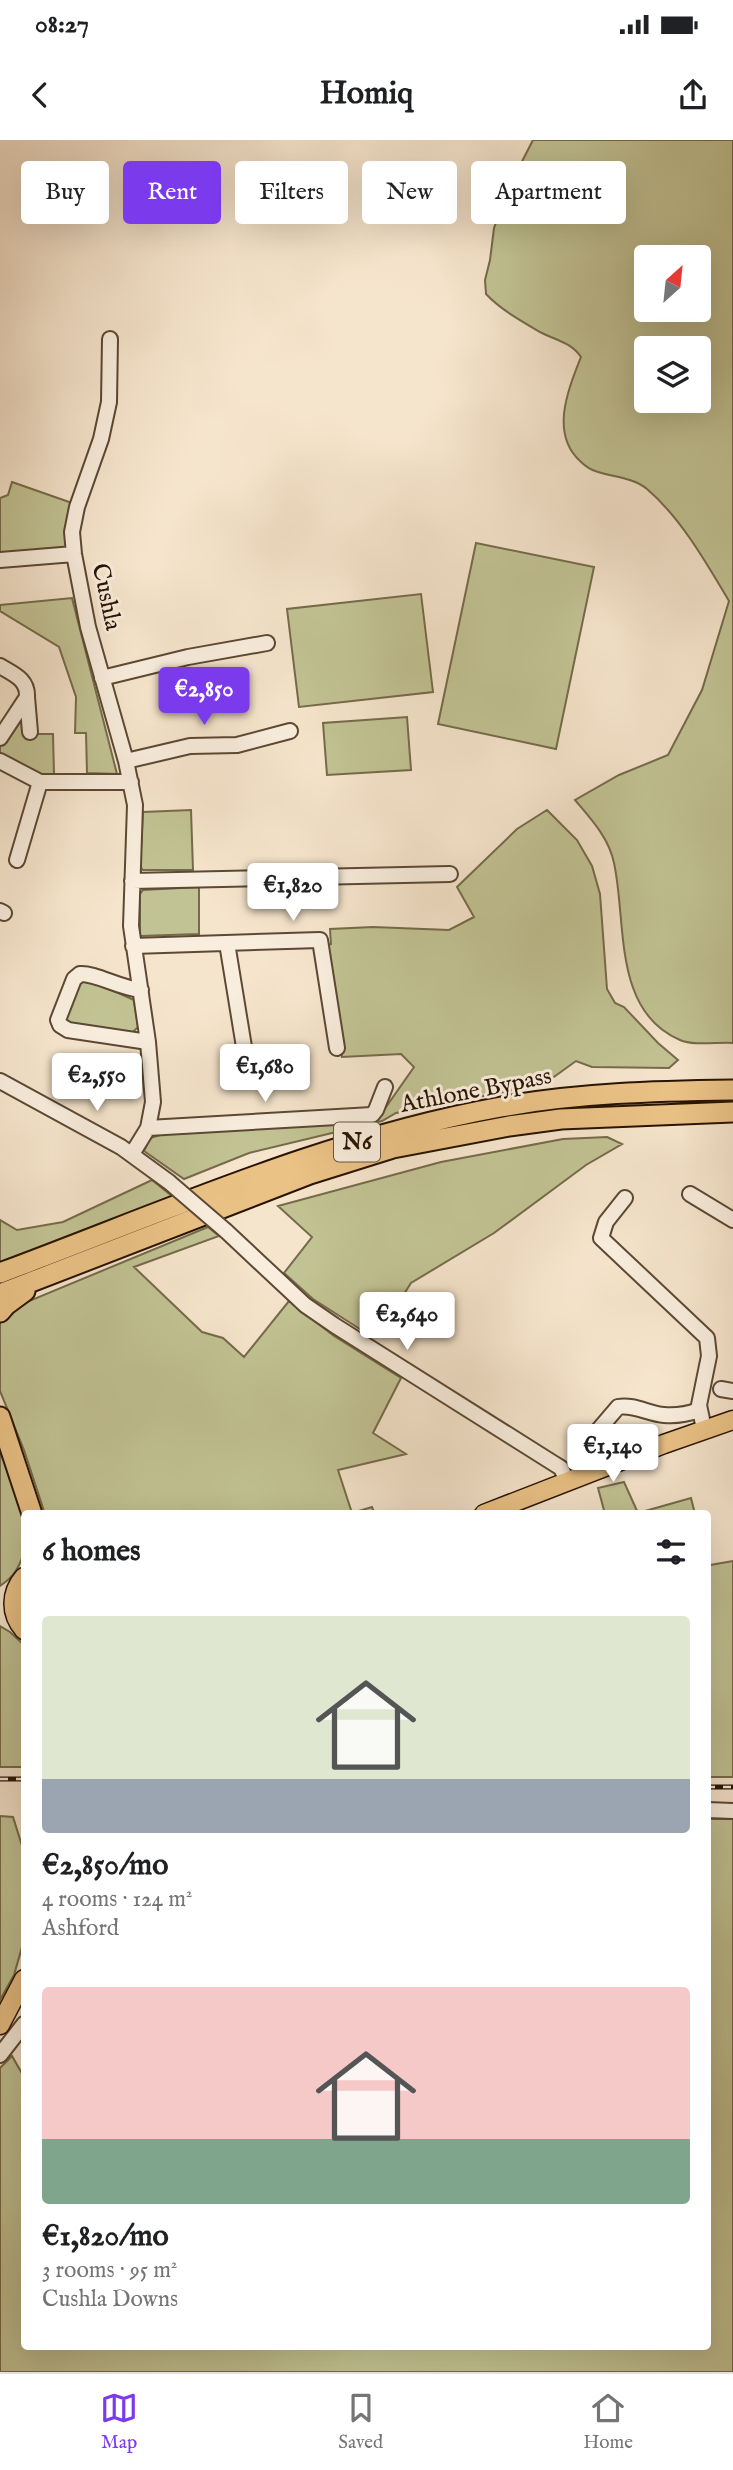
<!DOCTYPE html>
<html lang="en">
<head>
<meta charset="utf-8">
<style>
	body { margin:0; font-family:"IM FELL English",serif; background:#f2f2f2; color:#202124; height:100vh; display:flex; flex-direction:column; font-size:26px; white-space:nowrap }
	* { box-sizing:border-box; margin:0 }
	p { font-size:23px; color:#757577 }
	.icon { flex:none; width:38px; height:38px; fill:none; stroke:currentColor; stroke-width:2; stroke-linecap:round; stroke-linejoin:round }
	.map { position:relative; flex:1; overflow:hidden }
	.details { position:absolute; left:21px; top:1370px; width:690px; height:840px; display:flex; flex-direction:column; background:#fff; border-radius:7px; box-shadow:0 7px 28px #0002 }
	.details>* { flex:none }
	.hud { position:absolute; left:21px; top:21px; width:691px; height:63px; display:flex; gap:14px }
	.needle { width:46px; rotate:27deg }
	.controls { position:absolute; left:634px; top:105px; display:grid; gap:14px }
	.controls a { display:grid; place-items:center; width:77px; height:77px; border-radius:7px; background:#fff; box-shadow:0 7px 28px #0002; font-size:35px }
	.price { position:absolute; translate:-50% -60px; padding:0 16px; border-radius:7px; background:#fff; color:#222; font-size:23px; line-height:46px; filter:drop-shadow(0 2px 4px #0008) }
	.price::after { content:''; position:absolute; left:50%; top:42px; width:21px; height:16px; margin-left:-10px; background:inherit; clip-path:polygon(0 0,100% 0,50% 100%) }
	.price.active { background:#7c3aed; color:#fff }
	ul { padding:0; list-style:none }
	li { display:grid; align-content:center; gap:14px; height:371px; padding:0 21px }
	li span { display:grid; place-items:center; height:217px; border-radius:7px; color:#555 }
	li>.icon { margin-inline-start:auto }
	span .icon { width:126px; height:126px; fill:#fffc; stroke-width:1 }
	li b { font-size:30px }
	h2 { display:flex; justify-content:space-between; align-items:center; height:84px; padding:0 21px; font-size:30px }
	.pill { padding:0 24px; border-radius:7px; background:#fff; box-shadow:0 7px 28px #0002; font-size:24px; line-height:63px }
	.pill.active { background:#7c3aed; color:#fff }
	.status { display:flex; justify-content:space-between; align-items:center; height:49px; padding:0 35px; background:#fff; direction:ltr }
	.status svg { height:19px; fill:currentColor }
	header { display:flex; justify-content:space-between; align-items:center; height:91px; padding:0 21px; background:#fff; font-size:32px; font-weight:800 }
	.menu { display:flex; justify-content:space-around; align-items:center; height:98px; border-top:2px solid #e0e0e0; background:#fff; font-size:19px; color:#757577 }
	.menu a { display:grid; justify-items:center; gap:4px }
	.menu .active { color:#7c3aed }
	.map>svg:first-child { display:block }
</style>
</head>
<body>
<div class="status"><b>08:27</b><svg viewBox="0 0 49 12"><path d="M0 12V9h3v3zM5 12V6h3v6zM10 12V3h3v9zM15 12V0h3v12zM26 1h20v11H26zM47 4h2v5h-2z"/></svg></div>
<header><svg class="icon" aria-label="back" viewBox="0 0 24 24"><path d="M15 5l-7 7 7 7"/></svg>Homiq<svg class="icon" aria-label="share" viewBox="0 0 24 24"><path d="M12 15V3M7 8l5-5 5 5M5 13v7h14v-7"/></svg></header>
<div class="map">
<svg width="733" height="2232" viewBox="0 0 733 2232">
	<rect width="100%" height="100%" fill="#f6e5cd"/>
	<filter id="stains"><feTurbulence type="fractalNoise" baseFrequency=".00286" numOctaves="4"/><feColorMatrix values="0 0 0 0 .2 0 0 0 0 .09 0 0 0 0 .02 0 0 0 .5 -.17"/></filter>
	<radialGradient id="worn" r=".72"><stop offset=".6" stop-color="#630" stop-opacity="0"/><stop offset="1" stop-color="#630" stop-opacity=".3"/></radialGradient>
	<!-- green -->
	<path fill="#c2c394" stroke="#756b4a" stroke-width="2" fill-rule="evenodd" d="M 533,0 L 733,0 L 733,903 C 717,902 694,906 680,900 C 612,871 627,782 614,723 C 609,698 591,679 575,660 L 619,635 L 668,615 L 702,550 L 729,461 C 707,424 681,378 647,349 C 634,338 614,337 598,332 C 590,330 585,326 580,321 C 550,293 568,250 581,217 C 571,202 555,200 540,192 C 521,181 500,169 486,154 L 485,140 L 490,120 L 494,88 L 513,39 ZM 646,117 L 698,117 L 698,170 L 646,170 ZM 646,208 L 698,208 L 698,261 L 646,261 Z
		M 12,342 L 72,363 L 67,407 L 0,413 L 0,358 L 8,355 Z
		M 476,403 L 594,427 L 556,609 L 438,584 Z
		M 421,454 L 433,552 L 299,567 L 287,469 Z
		M 72,458 L 117,634 L 87,633 L 86,593 L 75,593 L 76,557 L 59,507 L 0,471 L 0,465 Z
		M 407,577 L 411,630 L 327,635 L 323,583 Z
		M 20,580 L 25,583 L 28,594 L 53,594 L 54,634 L 36,636 L 0,614 L 0,606 L 16,581 Z
		M 191,670 L 193,730 L 143,730 L 140,727 L 143,672 Z
		M 547,670 L 577,700 L 592,726 L 600,754 L 607,849 L 615,863 L 624,867 L 658,903 L 678,920 L 669,928 L 592,927 L 576,921 L 544,944 L 396,973 L 382,981 L 249,1013 L 184,1039 L 144,1011 L 150,998 L 164,994 L 165,991 L 379,977 L 414,927 L 401,914 L 342,917 L 323,805 L 331,804 L 330,789 L 373,787 L 449,790 L 474,777 L 457,747 L 517,689 Z
		M 199,747 L 199,794 L 140,796 L 140,754 L 143,750 Z
		M 89,840 L 134,860 L 138,887 L 133,892 L 72,886 L 65,881 L 65,874 L 79,841 Z
		M 607,997 L 622,1004 L 586,1025 L 494,1093 L 411,1143 L 399,1162 L 389,1157 L 363,1191 L 313,1159 L 284,1133 L 312,1097 L 278,1066 L 441,1022 L 563,999 Z
		M 152,1040 L 173,1057 L 0,1124 L 0,1080 L 17,1090 L 63,1082 Z
		M 208,1087 L 219,1096 L 134,1127 L 202,1192 L 223,1198 L 244,1217 L 289,1161 L 334,1196 L 401,1238 L 373,1293 L 406,1314 L 338,1330 L 352,1373 L 372,1367 L 375,1374 L 45,1374 L 24,1310 L 0,1251 L 0,1181 L 17,1166 Z
		M 0,1311 C 16,1351 47,1416 0,1446 Z
		M 624,1342 L 638,1373 L 691,1358 L 695,1374 L 605,1374 L 598,1348 Z
		M 707,1415 L 710,1425 L 733,1421 L 733,1637 L 707,1637 Z
		M 0,1486 L 10,1492 L 24,1505 L 24,1627 L 0,1627 Z
		M 0,1676 L 13,1677 L 24,1712 L 24,1800 L 14,1835 L 0,1860 Z
		M 707,1679 L 733,1679 L 733,2232 L 0,2232 L 0,1928 L 12,1916 L 24,1937 L 24,2207 L 707,2207 Z"/>
	<g fill="none" stroke-linecap="round" stroke-linejoin="round">
		<!-- minor casing -->
		<g stroke="#5c4834" stroke-width="18">
			<path id="minor" d="M 110,199 L 109,262 L 101,299 L 77,367 L 72,392 L 74,414 L 88,487 L 126,621 L 135,665 L 131,786 L 148,902 L 153,962 L 148,988 L 132,1014
				M 0,420 L 74,414
				M 0,526 C 13,534 28,539 27,557 L 0,598
				M 102,538 L 188,517 L 267,503
				M 27,557 L 30,592
				M 0,621 L 40,642 L 131,642
				M 126,621 L 190,606 L 237,605 L 290,591
				M 17,720 L 40,642
				M 132,741 L 450,734
				M 0,771 L 4,773
				M 227,803 L 245,913
				M 133,806 L 320,800 L 337,908
				M 141,850 C 119,848 96,833 80,834 L 74,839 L 58,880 L 60,885 L 68,890 L 148,902
				M 0,941 L 121,1007 L 169,1042
				M 148,988 L 372,975 L 376,970 L 385,947
				M 690,1054 L 733,1080
				M 625,1058 L 606,1082 L 601,1098 L 707,1198 L 709,1216 L 699,1265 L 704,1289
				M 226,1091 L 305,1165 L 334,1185 L 553,1323 L 561,1328 L 567,1341
				M 721,1249 L 733,1251
				M 583,1308 L 618,1267 C 634,1264 649,1274 664,1275 C 676,1276 688,1274 699,1270
				M 707,1670 L 733,1671
				M 0,1915 L 24,1884"/>
		</g>
		<!-- major casing -->
		<g stroke="#281301" stroke-width="21">
			<path id="major" d="M 484,1374 L 664,1304 L 733,1280
				M 24,1437 C 10,1453 10,1474 24,1490
				M 0,1885 L 24,1839"/>
		</g>
		<!-- highway casing -->
		<g stroke="#281301" stroke-width="23">
			<path id="highway" d="M 0,1133 C 164,1072 328,998 501,967 C 577,953 656,951 733,950
				M 0,1154 L 310,1034 L 393,1008 L 509,986 L 561,979 L 733,972
				M 0,1172 L 6,1165 L 25,1151
				M 0,1277 L 32,1374"/>
		</g>
		<!-- minor -->
		<use href="#minor" stroke="#f9eede" stroke-width="14"/>
		<!-- major -->
		<use href="#major" stroke="#ebc286" stroke-width="18"/>
		<!-- highway -->
		<use href="#highway" stroke="#ebc286" stroke-width="19"/>
		<!-- rail casing -->
		<g stroke="#281301" stroke-width="5">
			<path id="rail" d="M 0,1639 L 24,1639
				M 707,1647 L 733,1647"/>
		</g>
		<!-- rail -->
		<use href="#rail" stroke="#f9eede" stroke-width="2.5" stroke-dasharray="8" stroke-linecap="butt"/>
		<!-- minor-bridge casing -->
		<g stroke="#5c4834" stroke-width="18" stroke-linecap="butt">
			<path id="minor-bridge" d="M 169,1042 L 226,1091"/>
		</g>
		<!-- minor-bridge -->
		<use href="#minor-bridge" stroke="#f9eede" stroke-width="14"/>
	</g>
	<g text-anchor="middle" dominant-baseline="central" stroke-width="6" stroke-linejoin="round" paint-order="stroke">
		<!-- shield labels -->
		<rect fill="#f9eede" stroke="#675543" stroke-width="2" x="334" y="982.5" width="46" height="39" rx="5"/>
		<g font-size="23" font-weight="bold" fill="#281301">
			<text x="357" y="1002">N6</text>
		</g>
		<!-- street labels -->
		<g font-size="24" fill="#281301" stroke="#f9eede">
			<text transform="translate(106 457) rotate(78)">Cushla</text>
			<text transform="translate(476 951) rotate(-11)">Athlone Bypass</text>
		</g>
	</g>
	<rect width="100%" height="100%" filter="url(#stains)"/>
	<rect width="100%" height="100%" fill="url(#worn)"/>
</svg>
<div class="controls">
<a><svg class="needle" viewBox="-14 -14 28 28"><path d="M0-13l5 13h-10z" fill="#e53935"/><path d="M0 13l5-13h-10z" fill="#757577"/></svg></a>
<a><svg class="icon" aria-label="layers" viewBox="0 0 24 24"><path d="M12 4l9 5-9 5-9-5zM3 14l9 5 9-5"/></svg></a>
</div>
<b class="price active" style="left:204px;top:587px">€2,850</b>
<b class="price" style="left:293px;top:783px">€1,820</b>
<b class="price" style="left:265px;top:964px">€1,680</b>
<b class="price" style="left:97px;top:973px">€2,550</b>
<b class="price" style="left:407px;top:1212px">€2,640</b>
<b class="price" style="left:613px;top:1344px">€1,140</b>
<div class="hud">
<a class="pill">Buy</a>
<a class="pill active">Rent</a>
<a class="pill">Filters</a>
<a class="pill">New</a>
<a class="pill">Apartment</a>
</div>
<section class="details">
<h2>6 homes<svg class="icon" aria-label="filters" viewBox="0 0 24 24"><path d="M4 7h16M4 17h16"/><circle cx="9" cy="7" r="2"/><circle cx="15" cy="17" r="2"/></svg></h2>
<ul>
<li><span style="background:linear-gradient(#dfe7d0 75%,#9aa5b1 0)"><svg class="icon" aria-label="home" viewBox="0 0 24 24"><path d="M3 11l9-7 9 7M6 9v11h12V9"/></svg></span><div><b>€2,850/mo</b><p>4 rooms · 124 m²</p><p>Ashford</p></div></li>
<li><span style="background:linear-gradient(#f6c9c9 70%,#7fa58c 0)"><svg class="icon" aria-label="home" viewBox="0 0 24 24"><path d="M3 11l9-7 9 7M6 9v11h12V9"/></svg></span><div><b>€1,820/mo</b><p>3 rooms · 95 m²</p><p>Cushla Downs</p></div></li>
</ul>
</section>
</div>
<nav class="menu">
<a class="active"><svg class="icon" aria-label="map" viewBox="0 0 24 24"><path d="M3 6l6-2 6 2 6-2v14l-6 2-6-2-6 2zM9 4v14M15 6v14"/></svg>Map</a>
<a><svg class="icon" aria-label="saved" viewBox="0 0 24 24"><path d="M7 4h10v16l-5-4-5 4z"/></svg>Saved</a>
<a><svg class="icon" aria-label="home" viewBox="0 0 24 24"><path d="M3 11l9-7 9 7M6 9v11h12V9"/></svg>Home</a>
</nav>
</body>
</html>
